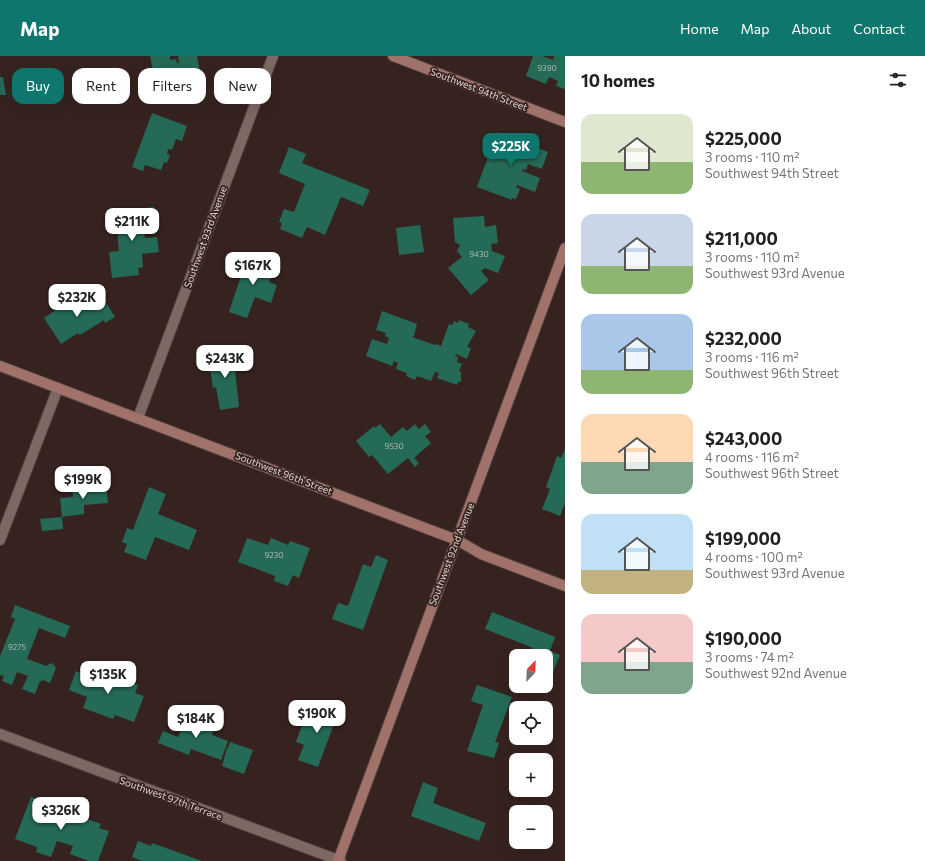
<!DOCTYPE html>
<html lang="en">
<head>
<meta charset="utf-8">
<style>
	body { margin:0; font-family:Commissioner,sans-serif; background:#f2f2f2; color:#202124; height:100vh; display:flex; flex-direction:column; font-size:15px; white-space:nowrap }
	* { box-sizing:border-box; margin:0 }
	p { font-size:13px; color:#757577 }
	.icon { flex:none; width:22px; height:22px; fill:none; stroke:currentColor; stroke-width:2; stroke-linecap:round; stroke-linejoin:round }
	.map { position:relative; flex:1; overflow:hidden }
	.panel { display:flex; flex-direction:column; background:#fff; width:360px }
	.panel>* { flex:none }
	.banner { position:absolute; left:12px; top:12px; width:380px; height:36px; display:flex; gap:8px }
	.needle { width:26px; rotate:23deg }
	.buttons { position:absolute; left:509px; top:593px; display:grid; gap:8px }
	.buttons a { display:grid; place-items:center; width:44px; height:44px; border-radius:8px; background:#fff; box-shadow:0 4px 16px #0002; font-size:20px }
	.price { position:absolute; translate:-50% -34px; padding:0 9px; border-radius:8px; background:#fff; color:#222; font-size:13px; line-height:26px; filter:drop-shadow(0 1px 2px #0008) }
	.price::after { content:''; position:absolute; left:50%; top:24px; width:12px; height:9px; margin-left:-6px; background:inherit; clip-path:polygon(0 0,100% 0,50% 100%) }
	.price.selected { background:#0f766e; color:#fff }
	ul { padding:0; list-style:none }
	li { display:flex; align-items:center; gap:12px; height:100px; padding:0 16px }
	li span { display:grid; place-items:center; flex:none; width:112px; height:80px; border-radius:12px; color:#555 }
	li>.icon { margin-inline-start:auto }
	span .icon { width:48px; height:48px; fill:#fffc; stroke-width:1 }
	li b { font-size:17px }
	h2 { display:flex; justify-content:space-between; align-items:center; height:48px; padding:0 16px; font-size:17px }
	.chip { padding:0 14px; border-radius:12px; background:#fff; box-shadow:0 4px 16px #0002; font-size:14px; line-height:36px }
	.chip.selected { background:#0f766e; color:#fff }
	header { display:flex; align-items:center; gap:24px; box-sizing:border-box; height:56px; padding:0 20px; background:#0f766e; color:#fff }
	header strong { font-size:19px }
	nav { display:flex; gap:22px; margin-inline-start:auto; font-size:14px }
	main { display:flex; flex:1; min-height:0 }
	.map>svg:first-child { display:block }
</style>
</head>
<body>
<header>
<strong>Map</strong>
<nav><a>Home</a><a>Map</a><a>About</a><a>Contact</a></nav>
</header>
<main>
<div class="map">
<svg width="565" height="805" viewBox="0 0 565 805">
	<rect width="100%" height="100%" fill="#362320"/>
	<!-- building -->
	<path fill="#246a56" d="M 150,0 L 170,0 L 170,4 L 176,3 L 177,7 L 179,7 L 178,0 L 197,0 L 200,16 L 166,22 L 164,16 L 154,18 Z
		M 533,0 L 542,0 L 553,4 L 554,0 L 565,0 L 565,33 L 556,30 L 558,25 L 549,21 L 546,28 L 526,20 Z
		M 0,21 L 3,21 L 6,39 L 0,39 Z
		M 152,57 L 187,70 L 182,85 L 176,83 L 172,94 L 168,93 L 167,98 L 170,99 L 167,107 L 164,106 L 161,114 L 145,109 L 143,115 L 132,111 Z
		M 497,76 L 548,96 L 542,113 L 528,108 L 526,114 L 523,113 L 522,115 L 540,122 L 535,136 L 517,129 L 516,131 L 520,133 L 516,143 L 512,142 L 512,144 L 477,131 Z
		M 289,91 L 306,98 L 302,107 L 370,134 L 363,150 L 341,141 L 325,179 L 307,171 L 302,182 L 280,173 L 282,167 L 279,166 L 284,153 L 294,156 L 305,128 L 279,117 Z
		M 154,151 L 156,167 L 142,169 L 145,182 L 157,181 L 159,196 L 142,198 L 143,211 L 138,212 L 139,219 L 112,222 L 109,196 L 119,195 L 115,155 Z
		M 484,160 L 485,171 L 496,169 L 498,187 L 491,188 L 492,195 L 505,200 L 498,217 L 485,212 L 481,215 L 489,224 L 471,239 L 448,212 L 462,201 L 457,195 L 460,189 L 455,186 L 453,162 Z
		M 420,169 L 424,196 L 399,199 L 396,172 Z
		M 246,199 L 259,203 L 258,206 L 275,212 L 269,226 L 277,229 L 271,247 L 255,241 L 247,262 L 229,256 L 245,208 L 243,207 Z
		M 77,240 L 83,249 L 93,243 L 100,253 L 107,248 L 115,261 L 105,267 L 104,264 L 80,279 L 78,277 L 61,288 L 44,262 Z
		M 382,255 L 417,268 L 414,280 L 412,281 L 435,289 L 436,288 L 441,290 L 449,268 L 453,269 L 454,265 L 458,267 L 459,264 L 469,268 L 468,271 L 476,275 L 467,291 L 471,292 L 467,303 L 456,298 L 455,300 L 458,301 L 457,306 L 462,308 L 459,315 L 461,316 L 461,326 L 458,326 L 457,329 L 437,322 L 439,317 L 435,316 L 431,325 L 417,320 L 415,324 L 406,320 L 407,317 L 396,313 L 398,307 L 394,305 L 392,310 L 366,300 L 372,283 L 387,288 L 389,282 L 385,280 L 386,277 L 376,274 Z
		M 233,295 L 239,351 L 220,354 L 216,331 L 213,332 L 208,299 Z
		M 380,368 L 391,381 L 403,371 L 407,375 L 415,368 L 419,373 L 425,368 L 431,376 L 425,380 L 431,387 L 414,402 L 419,407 L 415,411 L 408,402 L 388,418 L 372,399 L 369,401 L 356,385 L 374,370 L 375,372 Z
		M 565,393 L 565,447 L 560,460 L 542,453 L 550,433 L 546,431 L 557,400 L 561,402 Z
		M 106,429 L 108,447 L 84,449 L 84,458 L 62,461 L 60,442 L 73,441 L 72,432 Z
		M 149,431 L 166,438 L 158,458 L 197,474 L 189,494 L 155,481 L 146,504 L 124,496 L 127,488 L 122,486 L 127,472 L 133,474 Z
		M 62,461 L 63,473 L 42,475 L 40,463 Z
		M 247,482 L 268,489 L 271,482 L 288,489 L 290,485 L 310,492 L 299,522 L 293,519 L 288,530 L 274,525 L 275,520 L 238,506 Z
		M 376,499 L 388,504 L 363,574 L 332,563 L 338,547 L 348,550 L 363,508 L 371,511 Z
		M 15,549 L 70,570 L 65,582 L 39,572 L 27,603 L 46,610 L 51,607 L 54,609 L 56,612 L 50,627 L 43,624 L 42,625 L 40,625 L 35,638 L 22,633 L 28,620 L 17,616 L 12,629 L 2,625 L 4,620 L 0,619 L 0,600 L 15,563 L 11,561 Z
		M 492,556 L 555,581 L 550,595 L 560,599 L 553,616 L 546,613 L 546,600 L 530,600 L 533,592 L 485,573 Z
		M 97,614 L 138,629 L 135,637 L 144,640 L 134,666 L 115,659 L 113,663 L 83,652 L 87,641 L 69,634 L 76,615 L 94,622 Z
		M 477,629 L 512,641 L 495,686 L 499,687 L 494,702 L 467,695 L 483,649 L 471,645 Z
		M 327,644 L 338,648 L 334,659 L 337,660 L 318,711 L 298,704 L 304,689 L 296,686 L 305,660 L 313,663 L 317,653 L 323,655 Z
		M 187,660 L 215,670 L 212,679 L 228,685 L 221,704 L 191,693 L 189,699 L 158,687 L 163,675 L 178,681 Z
		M 230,686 L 253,694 L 244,718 L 222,710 L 227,692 L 228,692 Z
		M 423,726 L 438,732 L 433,747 L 486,767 L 479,785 L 411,760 Z
		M 31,741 L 57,750 L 55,756 L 64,759 L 66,754 L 76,757 L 74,762 L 83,766 L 84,762 L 101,768 L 99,772 L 109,775 L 98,805 L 89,805 L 70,798 L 73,790 L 57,785 L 51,801 L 36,796 L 37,791 L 15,783 Z
		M 138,785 L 151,790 L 152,787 L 202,805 L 142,805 L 132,801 Z"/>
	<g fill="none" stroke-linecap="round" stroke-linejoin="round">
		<!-- street casing -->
		<g stroke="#50403e" stroke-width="12">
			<path id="street" d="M 138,362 L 273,0
				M 0,484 L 58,332
				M 0,678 L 341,805"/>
		</g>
		<!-- secondary casing -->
		<g stroke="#50403e" stroke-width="12">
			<path id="secondary" d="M 393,0 L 565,66
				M 0,310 L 433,475 L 457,484 L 481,498 L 565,530
				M 338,805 L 565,192"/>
		</g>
		<!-- street -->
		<use href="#street" stroke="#7e6864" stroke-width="10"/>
		<!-- secondary -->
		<use href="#secondary" stroke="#a1726a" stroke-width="10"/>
	</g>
	<g text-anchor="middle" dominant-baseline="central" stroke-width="3.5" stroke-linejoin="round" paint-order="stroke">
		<!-- number labels -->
		<g font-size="8" fill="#b2bab3">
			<text x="547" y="12">9390</text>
			<text x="479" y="198">9430</text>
			<text x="394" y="390">9530</text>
			<text x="274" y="499">9230</text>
			<text x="17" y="591">9275</text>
		</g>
		<!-- street labels -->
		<g font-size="10" fill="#e1d4d2" stroke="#362320">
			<text transform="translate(479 33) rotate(21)">Southwest 94th Street</text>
			<text transform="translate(205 181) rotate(-70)">Southwest 93rd Avenue</text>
			<text transform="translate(284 417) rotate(21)">Southwest 96th Street</text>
			<text transform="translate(451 498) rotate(-69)">Southwest 92nd Avenue</text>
			<text transform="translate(171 742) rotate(20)">Southwest 97th Terrace</text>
		</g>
	</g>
</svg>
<div class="buttons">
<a><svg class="needle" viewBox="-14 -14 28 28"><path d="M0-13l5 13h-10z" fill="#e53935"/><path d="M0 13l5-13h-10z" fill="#757577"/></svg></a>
<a><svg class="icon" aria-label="locate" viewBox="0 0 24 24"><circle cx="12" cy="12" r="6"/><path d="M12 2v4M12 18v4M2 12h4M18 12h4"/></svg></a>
<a>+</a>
<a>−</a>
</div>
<b class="price selected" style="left:511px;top:111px">$225K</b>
<b class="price" style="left:132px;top:186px">$211K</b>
<b class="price" style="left:253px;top:230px">$167K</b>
<b class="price" style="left:77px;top:262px">$232K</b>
<b class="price" style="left:225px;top:323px">$243K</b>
<b class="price" style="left:83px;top:444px">$199K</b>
<b class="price" style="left:108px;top:639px">$135K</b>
<b class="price" style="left:317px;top:678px">$190K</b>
<b class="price" style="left:196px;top:683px">$184K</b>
<b class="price" style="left:61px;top:775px">$326K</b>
<div class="banner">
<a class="chip selected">Buy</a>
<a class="chip">Rent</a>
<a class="chip">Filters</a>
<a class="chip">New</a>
</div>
</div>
<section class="panel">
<h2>10 homes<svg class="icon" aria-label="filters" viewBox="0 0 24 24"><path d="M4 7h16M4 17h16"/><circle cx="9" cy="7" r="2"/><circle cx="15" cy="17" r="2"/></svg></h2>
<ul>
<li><span style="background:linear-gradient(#dfe7d0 60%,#8fb573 0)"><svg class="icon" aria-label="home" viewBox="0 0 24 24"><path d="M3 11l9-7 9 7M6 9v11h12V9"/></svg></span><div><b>$225,000</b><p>3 rooms · 110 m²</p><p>Southwest 94th Street</p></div></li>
<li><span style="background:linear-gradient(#c9d6e8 65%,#8fb573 0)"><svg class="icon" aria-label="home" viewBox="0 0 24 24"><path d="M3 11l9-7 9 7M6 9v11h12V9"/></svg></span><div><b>$211,000</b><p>3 rooms · 110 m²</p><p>Southwest 93rd Avenue</p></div></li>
<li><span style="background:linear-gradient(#a9c7e8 70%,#8fb573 0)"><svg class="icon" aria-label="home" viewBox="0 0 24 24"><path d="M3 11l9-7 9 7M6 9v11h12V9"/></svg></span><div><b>$232,000</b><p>3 rooms · 116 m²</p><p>Southwest 96th Street</p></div></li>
<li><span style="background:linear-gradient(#ffd9b3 60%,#7fa58c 0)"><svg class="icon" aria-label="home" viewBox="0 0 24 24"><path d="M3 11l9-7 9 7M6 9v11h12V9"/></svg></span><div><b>$243,000</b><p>4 rooms · 116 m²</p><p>Southwest 96th Street</p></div></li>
<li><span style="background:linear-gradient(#bfe0f5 70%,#c2b280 0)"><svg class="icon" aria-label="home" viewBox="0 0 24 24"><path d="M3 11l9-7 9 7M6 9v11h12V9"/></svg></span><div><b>$199,000</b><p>4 rooms · 100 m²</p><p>Southwest 93rd Avenue</p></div></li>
<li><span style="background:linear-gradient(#f6c9c9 60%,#7fa58c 0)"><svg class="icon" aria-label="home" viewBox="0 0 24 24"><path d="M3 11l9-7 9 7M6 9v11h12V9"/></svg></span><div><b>$190,000</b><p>3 rooms · 74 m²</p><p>Southwest 92nd Avenue</p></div></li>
</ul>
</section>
</main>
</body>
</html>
